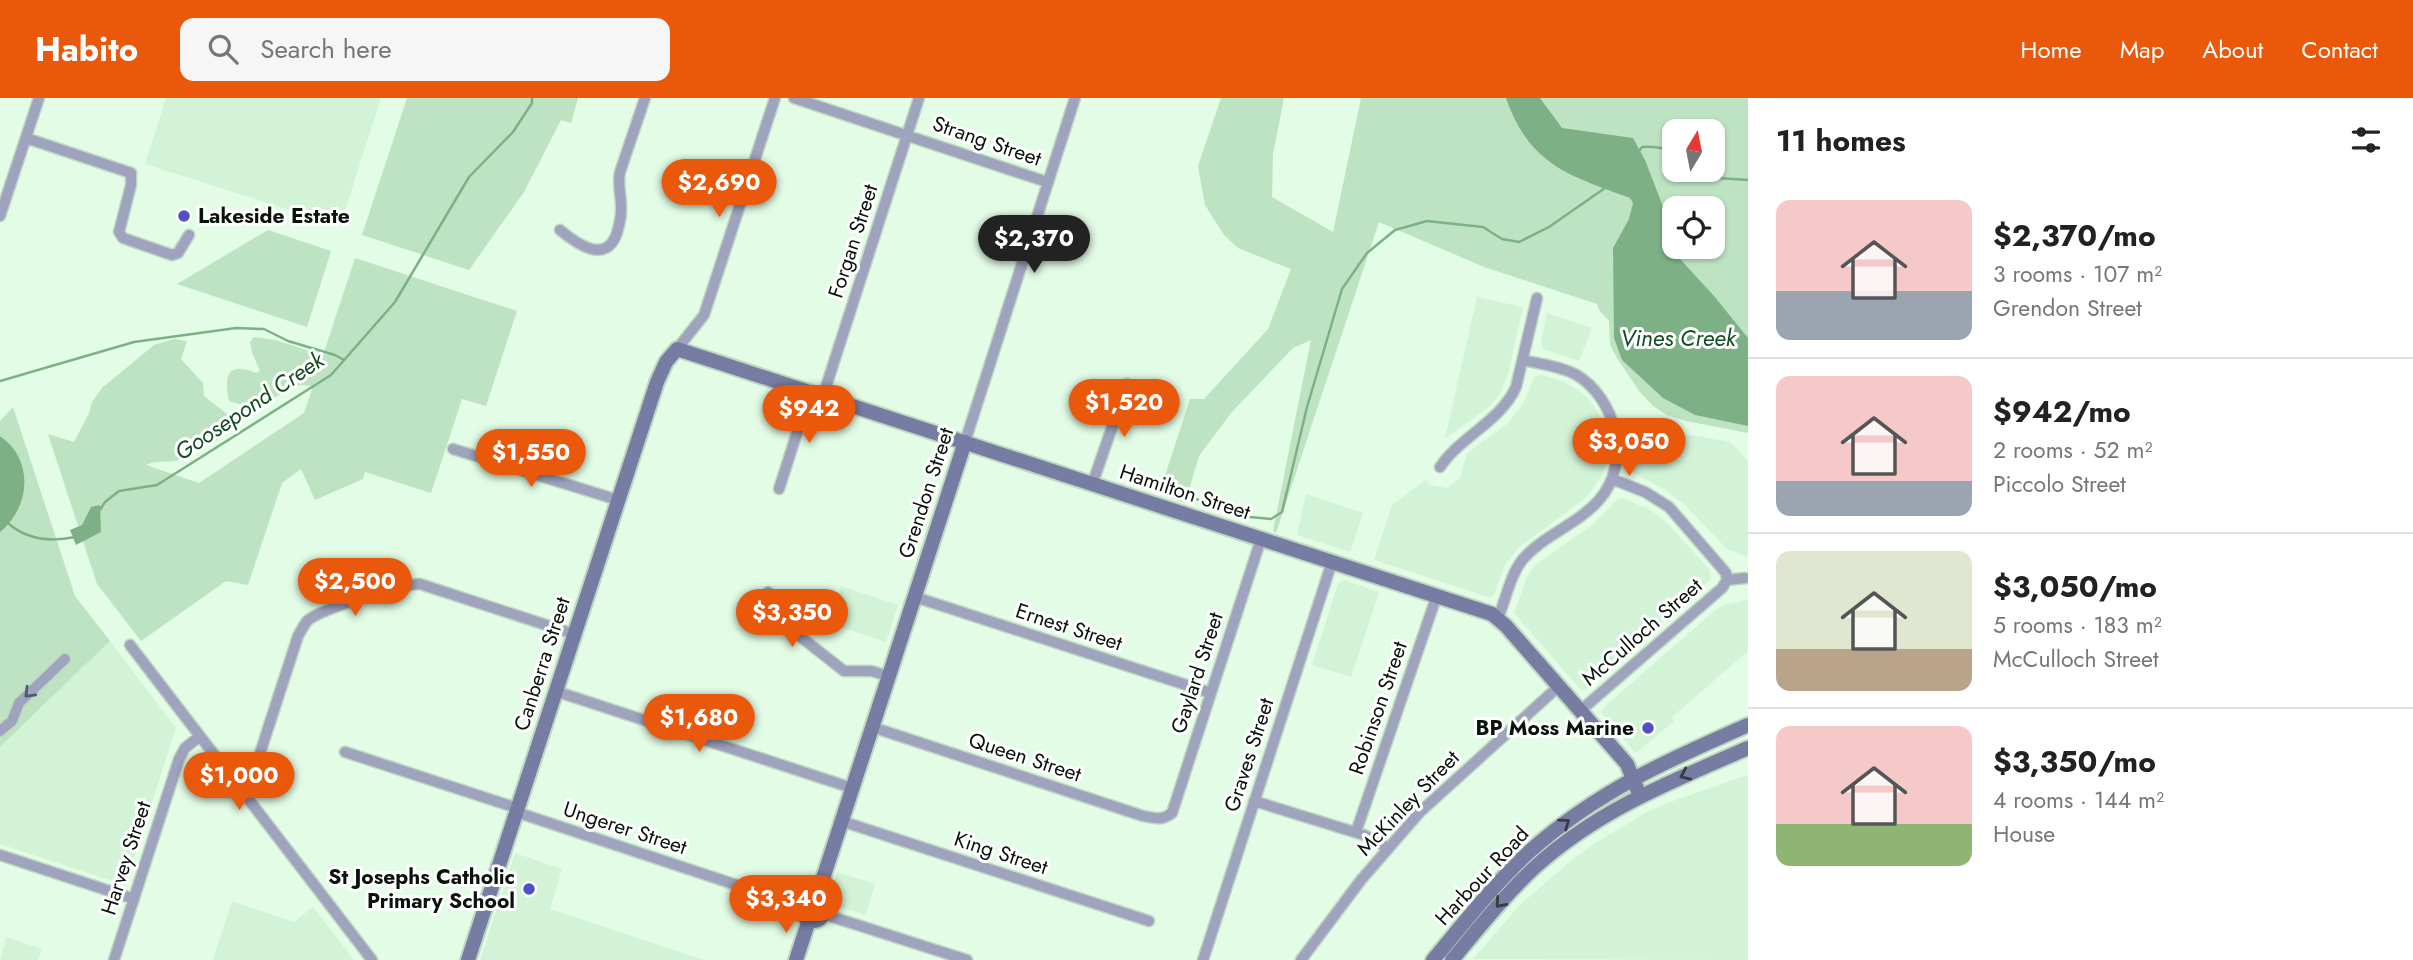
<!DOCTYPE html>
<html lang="en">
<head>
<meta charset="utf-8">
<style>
	body { margin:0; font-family:Jost,sans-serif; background:#f6f6f6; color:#222; height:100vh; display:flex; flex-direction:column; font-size:26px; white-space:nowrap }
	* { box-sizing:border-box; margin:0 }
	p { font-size:23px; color:#767676 }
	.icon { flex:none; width:38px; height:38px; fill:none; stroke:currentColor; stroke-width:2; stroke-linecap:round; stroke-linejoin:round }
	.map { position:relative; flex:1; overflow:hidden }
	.details { display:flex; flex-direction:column; background:#fff; width:665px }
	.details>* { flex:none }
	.needle { width:46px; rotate:10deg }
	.fabs { position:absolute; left:1662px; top:21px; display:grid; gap:14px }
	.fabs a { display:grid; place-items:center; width:63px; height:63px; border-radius:14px; background:#fff; box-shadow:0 2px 5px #0004; font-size:35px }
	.price { position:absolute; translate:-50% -60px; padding:0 16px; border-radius:24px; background:#ea580c; color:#fff; font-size:23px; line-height:46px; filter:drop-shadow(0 2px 4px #0008) }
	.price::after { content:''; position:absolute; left:50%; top:42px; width:21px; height:16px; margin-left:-10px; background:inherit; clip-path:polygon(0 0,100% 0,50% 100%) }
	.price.selected { background:#222; color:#fff }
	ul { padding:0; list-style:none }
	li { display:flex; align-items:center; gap:21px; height:175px; padding:0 28px }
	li+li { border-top:2px solid #e0e0e0 }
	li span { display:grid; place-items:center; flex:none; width:196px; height:140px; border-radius:14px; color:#555 }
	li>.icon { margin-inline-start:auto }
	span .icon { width:84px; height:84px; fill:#fffc; stroke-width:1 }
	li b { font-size:30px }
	h2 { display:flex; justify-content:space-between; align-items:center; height:84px; padding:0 28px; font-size:30px }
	header { display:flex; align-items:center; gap:42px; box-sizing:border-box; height:98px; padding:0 35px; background:#ea580c; color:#fff }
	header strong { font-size:33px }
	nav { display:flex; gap:38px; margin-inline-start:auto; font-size:24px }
	.search { width:490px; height:63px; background:#f6f6f6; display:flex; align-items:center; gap:18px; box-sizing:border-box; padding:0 24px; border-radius:14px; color:#767676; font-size:26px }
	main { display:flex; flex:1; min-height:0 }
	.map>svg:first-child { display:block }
</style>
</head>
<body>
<header>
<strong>Habito</strong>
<div class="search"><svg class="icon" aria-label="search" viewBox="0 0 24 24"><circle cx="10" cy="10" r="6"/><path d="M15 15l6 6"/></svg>Search here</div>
<nav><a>Home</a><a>Map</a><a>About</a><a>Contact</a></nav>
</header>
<main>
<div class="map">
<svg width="1748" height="862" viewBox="0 0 1748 862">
	<rect width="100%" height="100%" fill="#e2fce5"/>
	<!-- built -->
	<path fill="#d3f3d7" d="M 166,0 L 381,0 L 340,128 L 145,66 Z
		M 1477,199 L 1523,209 L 1508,276 L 1501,294 L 1490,308 L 1445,341 Z
		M 1547,215 L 1592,230 L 1579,263 L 1543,251 L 1541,244 Z
		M 1541,277 L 1563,283 L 1582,295 L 1590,302 L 1602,321 L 1608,342 L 1607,362 L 1602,377 L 1587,399 L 1518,450 L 1505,467 L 1495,494 L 1491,500 L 1374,462 L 1392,407 L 1426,382 L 1430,387 L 1447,390 L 1460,380 L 1467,355 L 1507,326 L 1523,306 L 1534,279 Z
		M 1645,329 L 1730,344 L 1748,363 L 1748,459 L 1727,451 L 1685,407 L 1665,392 L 1634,375 L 1631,366 L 1634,334 L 1638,330 Z
		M 1306,396 L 1363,415 L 1350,454 L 1297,437 Z
		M 1623,400 L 1652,413 L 1668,426 L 1709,471 L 1711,481 L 1588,590 L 1581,592 L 1514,515 L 1527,479 L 1535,467 L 1592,427 L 1618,401 Z
		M 1344,482 L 1379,494 L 1351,579 L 1312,567 L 1338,486 Z
		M 841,488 L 898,507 L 886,544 L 829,525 Z
		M 1748,502 L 1748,553 L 1672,619 L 1674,623 L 1636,655 L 1601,615 L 1604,609 L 1712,515 L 1723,507 Z
		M 110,543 L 176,630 L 125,787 L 0,746 L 0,649 Z
		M 1748,677 L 1748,862 L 1473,861 L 1519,808 L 1568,765 L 1594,746 L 1647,714 L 1678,701 Z
		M 515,755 L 562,771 L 550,811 L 704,862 L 480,862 Z
		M 837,774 L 875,786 L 866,817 L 832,806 L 829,800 Z
		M 232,803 L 294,824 L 313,809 L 354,862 L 213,862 Z
		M 6,839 L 42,851 L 38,862 L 0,862 Z"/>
	<!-- green -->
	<path fill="#bee3c2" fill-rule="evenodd" d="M 407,0 L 578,0 L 571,25 L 561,22 L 524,94 L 469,172 L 362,137 Z
		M 1221,0 L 1284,0 L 1273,56 L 1272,99 L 1333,134 L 1361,0 L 1748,0 L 1748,335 L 1686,323 L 1667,317 L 1653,308 L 1639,293 L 1617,260 L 1610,247 L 1609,223 L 1599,212 L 1597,206 L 1484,169 L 1379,124 L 1276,435 L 1273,433 L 1311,242 L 1293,250 L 1231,315 L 1199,358 L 1185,405 L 1159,396 L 1190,301 L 1204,301 L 1268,231 L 1291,171 L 1238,150 L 1224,137 L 1205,107 L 1198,68 ZM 1675,33 L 1713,33 L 1713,72 L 1675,72 ZM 1675,110 L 1713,110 L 1713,149 L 1675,149 Z
		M 268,132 L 331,153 L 307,229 L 177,186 Z
		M 355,160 L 517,213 L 486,308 L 462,301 L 431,395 L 365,374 L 363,381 L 315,402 L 301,371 L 282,385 L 248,487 L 226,483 L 141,543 L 97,486 L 48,336 L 74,344 L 89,315 L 92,304 L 102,290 L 154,247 L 174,241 L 187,243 L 181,261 L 203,285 L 204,298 L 232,320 L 232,332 L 213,345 L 192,347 C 178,373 167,358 146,367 L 199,385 L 304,315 L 313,288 L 299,287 L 253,310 L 229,303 C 224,278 227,263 256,275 L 260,273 L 252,254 L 250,244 L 254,239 L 275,242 L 323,257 Z
		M 13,309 L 75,498 L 110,543 L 0,649 L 0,323 Z"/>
	<!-- water -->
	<path fill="#7db185" d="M 1506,0 L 1540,0 L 1562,30 L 1633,40 L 1645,62 L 1664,111 L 1680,161 L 1714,198 L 1748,240 L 1748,328 L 1695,317 L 1663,300 L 1622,262 L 1614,240 L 1613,150 L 1629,121 L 1633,105 L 1630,100 C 1569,77 1530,68 1506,0 Z
		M 0,338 C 34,361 31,409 0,434 Z
		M 100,407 L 101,434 L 76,447 L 70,432 L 82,427 L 91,409 Z"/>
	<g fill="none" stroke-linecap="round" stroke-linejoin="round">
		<!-- stream -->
		<path stroke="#7db185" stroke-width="2.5" d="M 1639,53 L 1642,49 C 1654,48 1664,49 1675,55
			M 1703,72 L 1718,80 L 1748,82
			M 0,283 L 134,244 L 236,230 L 264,231 L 288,243 L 335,257 L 344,262
			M 1193,400 L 1250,419 L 1271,421 L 1282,414 L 1307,309 L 1342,191 L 1367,155 L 1395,132 L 1427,123 L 1483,129 L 1502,141 L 1519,144 L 1549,129 L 1605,90
			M 100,412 L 105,404 L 119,393 L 157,387 L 331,277 L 395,204 L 469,79 L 513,34 L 532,5 L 532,0
			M 9,426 C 28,442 51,444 75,439"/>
		<!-- street casing -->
		<g stroke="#bfd7c2" stroke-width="13">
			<path id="street" d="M 794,0 L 1047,84
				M 26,40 L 131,75 L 131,87 L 119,134 L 123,140 L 172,157 L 178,155 L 189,137
				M 0,118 L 39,0
				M 560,132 C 577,146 606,167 617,135 C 619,128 621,120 621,113 C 622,100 617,87 620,74 L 645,0
				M 677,251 L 704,217 L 775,0
				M 823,298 L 919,0
				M 965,344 L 1075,0
				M 453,351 L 618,402
				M 1440,369 C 1461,338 1500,324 1516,289 L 1537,200
				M 1092,387 L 1127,286
				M 779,391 L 810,294
				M 1727,482 L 1745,480
				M 768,494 L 777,503
				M 915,499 L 1211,595
				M 799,502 L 777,503 L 778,517 L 783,525 L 844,573 L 871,573 L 889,578
				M 1498,520 C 1506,501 1510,477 1523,461 C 1544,437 1578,426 1599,402 C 1632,365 1617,300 1575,276 C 1559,268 1540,266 1523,262
				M 130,547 L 372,862
				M 555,593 L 852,690
				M 1580,613 L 1722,490 L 1727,482 L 1726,475 L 1669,409 L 1645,394 L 1612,381
				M 872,629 L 1143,718 C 1155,720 1162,723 1172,715 L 1261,441
				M 0,633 L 12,623 L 19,605 L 65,561
				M 345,654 L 517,710
				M 240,691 L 251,683 L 298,538 C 301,533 304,527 307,523 C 320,511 402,486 420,486 L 574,536
				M 1254,703 L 1364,737 L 1388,750
				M 516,714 L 803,809
				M 841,723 L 1149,823
				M 1356,734 L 1437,497
				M 0,757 L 134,801
				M 823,816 L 967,862
				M 114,862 L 179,661 L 185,650 L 200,638
				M 1203,862 L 1332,464
				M 1301,862 L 1361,782 L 1420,714 L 1559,588"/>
		</g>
		<!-- secondary casing -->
		<g stroke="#bfd7c2" stroke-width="18">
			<path id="secondary" d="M802 812a11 11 0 1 1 22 0a11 11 0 1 1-22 0Z
				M 816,802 L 965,344
				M 468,862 L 657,284 L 666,264 L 677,251 L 1492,516 L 1506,528 L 1627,666 L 1640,698
				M 796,862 L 809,822
				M 1433,862 C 1464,825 1494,786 1530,753 C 1598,693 1666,663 1748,627
				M 1452,862 C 1478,831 1504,798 1534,770 C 1596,713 1672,683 1748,650"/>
		</g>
		<!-- street -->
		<use href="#street" stroke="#9fa3bd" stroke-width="10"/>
		<!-- secondary -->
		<use href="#secondary" stroke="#777ca2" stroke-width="14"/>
	</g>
	<!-- one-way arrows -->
	<defs><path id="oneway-chevron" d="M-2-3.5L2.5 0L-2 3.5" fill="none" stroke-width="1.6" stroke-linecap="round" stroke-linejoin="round" transform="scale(1.75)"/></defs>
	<use stroke="#545b64" href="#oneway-chevron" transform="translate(29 595) rotate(135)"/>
	<g stroke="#363d47">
		<use href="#oneway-chevron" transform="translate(1685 677) rotate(156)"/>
		<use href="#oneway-chevron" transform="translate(1565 725) rotate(-36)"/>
		<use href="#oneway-chevron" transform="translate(1500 805) rotate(132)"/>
	</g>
	<!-- markers -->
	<g fill="#4f4fc6" stroke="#fff" stroke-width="2.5">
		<circle cx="184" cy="118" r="7"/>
		<circle cx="1648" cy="630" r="7"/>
		<circle cx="529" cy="791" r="7"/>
	</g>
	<g text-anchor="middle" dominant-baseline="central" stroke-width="6" stroke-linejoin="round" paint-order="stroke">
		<!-- street labels -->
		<g font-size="21" fill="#0a130b" stroke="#fff">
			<text transform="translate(987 43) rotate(19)">Strang Street</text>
			<text transform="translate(853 143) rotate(-72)">Forgan Street</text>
			<text transform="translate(1185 394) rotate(18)">Hamilton Street</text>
			<text transform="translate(926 395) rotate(-72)">Grendon Street</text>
			<text transform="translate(1069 529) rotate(18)">Ernest Street</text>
			<text transform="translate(1642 534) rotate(-41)">McCulloch Street</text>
			<text transform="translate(542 566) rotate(-72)">Canberra Street</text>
			<text transform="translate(1197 575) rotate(-72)">Gaylard Street</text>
			<text transform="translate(1378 610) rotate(-71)">Robinson Street</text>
			<text transform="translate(1249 657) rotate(-72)">Graves Street</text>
			<text transform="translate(1025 659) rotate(18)">Queen Street</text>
			<text transform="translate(1408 705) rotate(-46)">McKinley Street</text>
			<text transform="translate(625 730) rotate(18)">Ungerer Street</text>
			<text transform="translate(1001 755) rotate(18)">King Street</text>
			<text transform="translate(126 760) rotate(-72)">Harvey Street</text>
			<text transform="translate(1482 778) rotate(-47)">Harbour Road</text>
		</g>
		<!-- poi labels -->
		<g font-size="21" font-weight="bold" fill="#0a130b" stroke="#fff" text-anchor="end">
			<text x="198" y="118" text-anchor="start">Lakeside Estate</text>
			<text x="1634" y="630">BP Moss Marine</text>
			<text x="515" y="779">St Josephs Catholic<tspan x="515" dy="24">Primary School</tspan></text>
		</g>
		<!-- water labels -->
		<g font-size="23" font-style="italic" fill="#144d23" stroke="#fff">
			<text x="1678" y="240">Vines Creek</text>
			<text transform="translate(249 308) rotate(-34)">Goosepond Creek</text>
		</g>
	</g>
</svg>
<div class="fabs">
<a><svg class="needle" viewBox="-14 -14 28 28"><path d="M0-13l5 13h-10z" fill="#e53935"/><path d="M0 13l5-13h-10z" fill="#767676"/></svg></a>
<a><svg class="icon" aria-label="locate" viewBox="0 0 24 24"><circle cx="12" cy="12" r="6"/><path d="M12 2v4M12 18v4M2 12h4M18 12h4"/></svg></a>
</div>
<b class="price" style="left:719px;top:121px">$2,690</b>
<b class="price selected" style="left:1034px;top:177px">$2,370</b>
<b class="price" style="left:1124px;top:341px">$1,520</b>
<b class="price" style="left:809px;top:347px">$942</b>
<b class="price" style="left:1629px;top:380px">$3,050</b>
<b class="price" style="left:531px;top:391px">$1,550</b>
<b class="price" style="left:355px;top:520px">$2,500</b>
<b class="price" style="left:792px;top:551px">$3,350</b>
<b class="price" style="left:699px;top:656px">$1,680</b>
<b class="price" style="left:239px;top:714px">$1,000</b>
<b class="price" style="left:786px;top:837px">$3,340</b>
</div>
<section class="details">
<h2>11 homes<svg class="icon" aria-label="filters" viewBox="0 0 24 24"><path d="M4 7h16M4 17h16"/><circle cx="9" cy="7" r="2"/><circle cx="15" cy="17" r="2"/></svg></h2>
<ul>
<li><span style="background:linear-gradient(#f6c9c9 65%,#9aa5b1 0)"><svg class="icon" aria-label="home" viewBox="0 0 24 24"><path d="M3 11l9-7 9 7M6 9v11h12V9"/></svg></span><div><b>$2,370/mo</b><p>3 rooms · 107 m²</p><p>Grendon Street</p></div></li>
<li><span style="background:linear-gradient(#f6c9c9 75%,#9aa5b1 0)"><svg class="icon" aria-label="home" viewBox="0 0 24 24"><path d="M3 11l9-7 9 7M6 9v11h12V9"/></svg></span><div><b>$942/mo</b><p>2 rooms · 52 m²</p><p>Piccolo Street</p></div></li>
<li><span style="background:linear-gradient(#dfe7d0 70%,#b9a48a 0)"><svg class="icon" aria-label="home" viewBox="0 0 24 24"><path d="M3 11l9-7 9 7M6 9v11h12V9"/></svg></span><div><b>$3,050/mo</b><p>5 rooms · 183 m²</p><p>McCulloch Street</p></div></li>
<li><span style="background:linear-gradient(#f6c9c9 70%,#8fb573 0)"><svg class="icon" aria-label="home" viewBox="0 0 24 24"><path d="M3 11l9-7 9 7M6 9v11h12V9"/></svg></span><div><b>$3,350/mo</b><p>4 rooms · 144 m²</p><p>House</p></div></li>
</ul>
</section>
</main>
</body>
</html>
